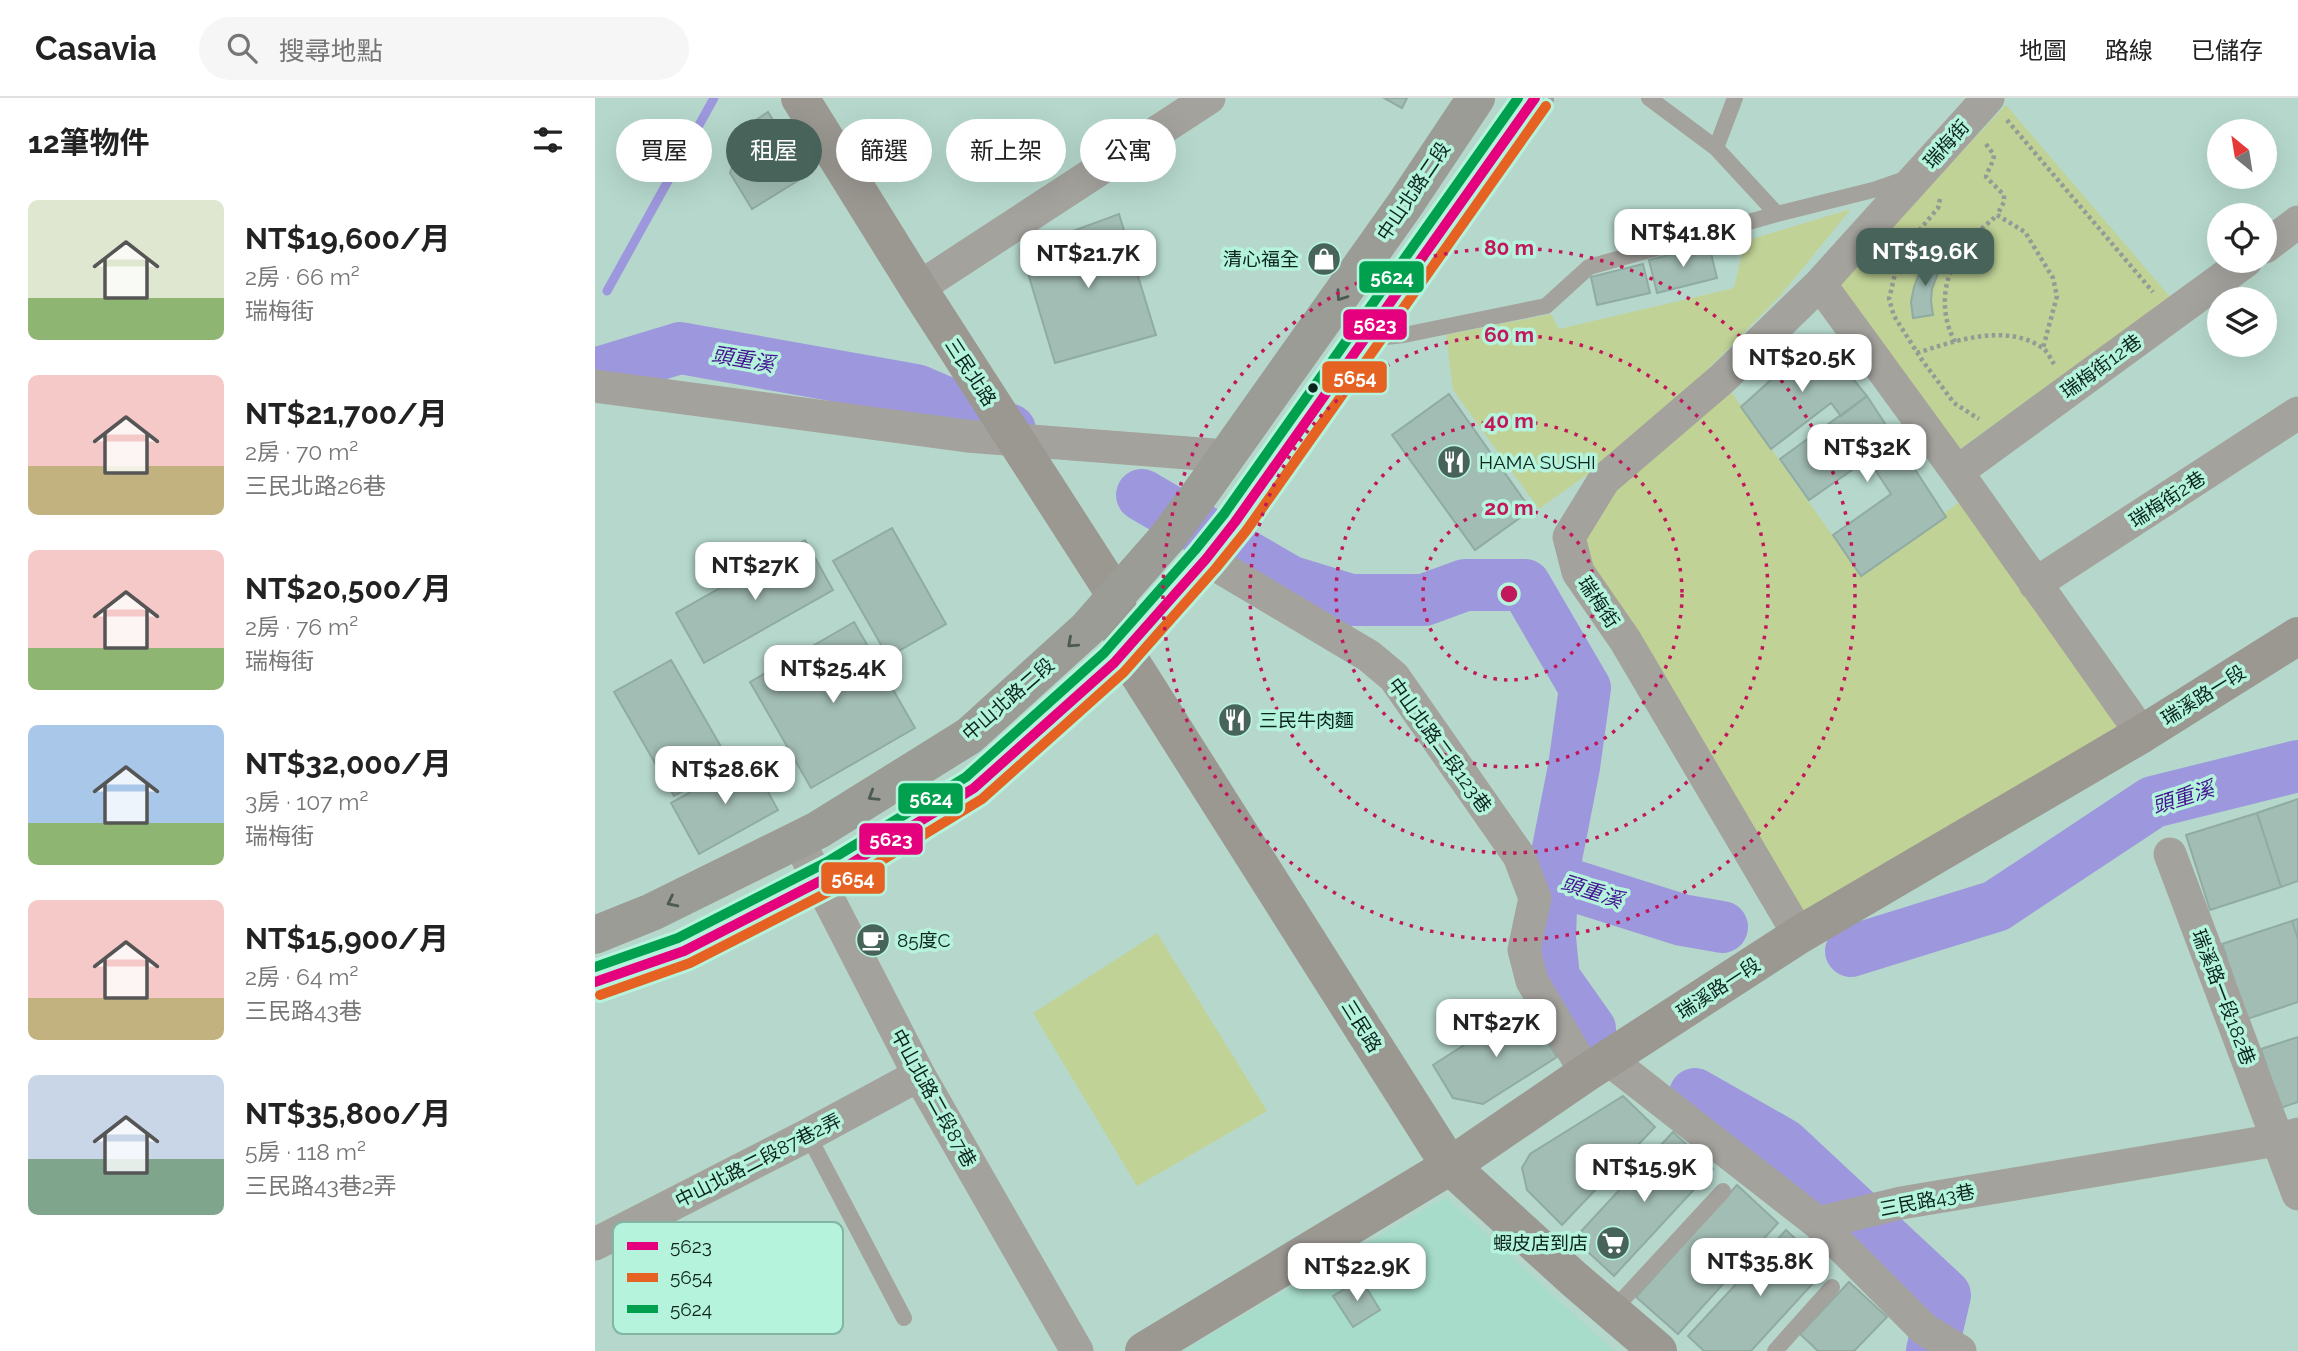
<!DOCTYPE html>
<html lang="zh-TW">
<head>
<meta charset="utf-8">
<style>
	body { margin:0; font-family:Raleway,"Noto Sans TC",sans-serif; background:#f6f6f6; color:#222; height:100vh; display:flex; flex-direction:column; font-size:26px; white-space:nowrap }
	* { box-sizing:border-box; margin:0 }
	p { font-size:23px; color:#767676 }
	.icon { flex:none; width:38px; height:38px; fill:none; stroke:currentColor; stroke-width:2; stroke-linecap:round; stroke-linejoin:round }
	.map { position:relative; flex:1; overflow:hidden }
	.drawer { display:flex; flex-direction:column; background:#fff; width:595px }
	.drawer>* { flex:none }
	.banner { position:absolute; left:21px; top:21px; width:665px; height:63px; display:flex; gap:14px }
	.needle { width:46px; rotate:330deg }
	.buttons { position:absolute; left:1612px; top:21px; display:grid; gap:14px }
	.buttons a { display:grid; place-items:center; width:70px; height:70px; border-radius:50%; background:#fff; box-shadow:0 7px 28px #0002; font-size:35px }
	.price { position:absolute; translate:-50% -60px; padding:0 16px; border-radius:14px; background:#fff; color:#222; font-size:23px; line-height:46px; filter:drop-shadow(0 2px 4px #0008) }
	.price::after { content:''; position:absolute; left:50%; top:42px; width:21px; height:16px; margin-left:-10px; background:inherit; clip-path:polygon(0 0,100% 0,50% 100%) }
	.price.current { background:#47635a; color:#fff }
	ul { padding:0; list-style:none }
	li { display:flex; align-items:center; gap:21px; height:175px; padding:0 28px }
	li span { display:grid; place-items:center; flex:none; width:196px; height:140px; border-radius:10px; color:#555 }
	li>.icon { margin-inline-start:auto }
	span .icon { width:84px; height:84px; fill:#fffc; stroke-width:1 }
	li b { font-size:30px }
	h2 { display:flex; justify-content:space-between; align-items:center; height:84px; padding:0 28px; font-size:30px }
	.tag { padding:0 24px; border-radius:32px; background:#fff; box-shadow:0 7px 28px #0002; font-size:24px; line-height:63px }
	.tag.current { background:#47635a; color:#fff }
	header { display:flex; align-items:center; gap:42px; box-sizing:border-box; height:98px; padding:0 35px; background:#fff; border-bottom:2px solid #e0e0e0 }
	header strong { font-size:33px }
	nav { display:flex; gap:38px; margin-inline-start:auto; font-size:24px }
	.search { width:490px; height:63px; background:#f6f6f6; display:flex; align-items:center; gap:18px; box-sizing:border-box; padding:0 24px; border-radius:38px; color:#767676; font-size:26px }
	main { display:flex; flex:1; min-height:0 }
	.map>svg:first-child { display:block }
</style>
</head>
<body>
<header>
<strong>Casavia</strong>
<div class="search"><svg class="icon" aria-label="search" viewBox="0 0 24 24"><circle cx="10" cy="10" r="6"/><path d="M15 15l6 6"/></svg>搜尋地點</div>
<nav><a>地圖</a><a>路線</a><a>已儲存</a></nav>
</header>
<main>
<section class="drawer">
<h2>12筆物件<svg class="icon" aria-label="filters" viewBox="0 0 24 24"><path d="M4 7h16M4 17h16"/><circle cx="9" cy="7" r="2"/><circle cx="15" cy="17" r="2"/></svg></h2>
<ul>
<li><span style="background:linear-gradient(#dfe7d0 70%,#8fb573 0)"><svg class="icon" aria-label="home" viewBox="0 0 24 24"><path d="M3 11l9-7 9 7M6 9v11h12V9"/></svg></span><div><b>NT$19,600/月</b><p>2房 · 66 m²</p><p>瑞梅街</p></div></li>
<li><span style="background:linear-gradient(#f6c9c9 65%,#c2b280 0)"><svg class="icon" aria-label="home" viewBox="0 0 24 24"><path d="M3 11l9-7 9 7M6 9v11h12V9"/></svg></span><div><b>NT$21,700/月</b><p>2房 · 70 m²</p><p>三民北路26巷</p></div></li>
<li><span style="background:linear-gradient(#f6c9c9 70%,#8fb573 0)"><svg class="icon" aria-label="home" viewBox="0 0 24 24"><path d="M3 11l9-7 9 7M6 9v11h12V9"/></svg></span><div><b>NT$20,500/月</b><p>2房 · 76 m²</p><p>瑞梅街</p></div></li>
<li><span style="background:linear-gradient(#a9c7e8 70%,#8fb573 0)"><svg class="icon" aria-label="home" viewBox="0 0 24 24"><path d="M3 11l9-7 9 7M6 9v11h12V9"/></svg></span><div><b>NT$32,000/月</b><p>3房 · 107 m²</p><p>瑞梅街</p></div></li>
<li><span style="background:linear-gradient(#f6c9c9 70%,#c2b280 0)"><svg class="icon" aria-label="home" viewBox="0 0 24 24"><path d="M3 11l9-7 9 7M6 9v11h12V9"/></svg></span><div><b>NT$15,900/月</b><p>2房 · 64 m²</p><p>三民路43巷</p></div></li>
<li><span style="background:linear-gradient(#c9d6e8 60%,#7fa58c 0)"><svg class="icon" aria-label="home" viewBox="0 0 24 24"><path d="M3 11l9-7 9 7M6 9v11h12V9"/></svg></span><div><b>NT$35,800/月</b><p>5房 · 118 m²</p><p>三民路43巷2弄</p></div></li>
</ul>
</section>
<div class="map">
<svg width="1703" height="1253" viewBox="0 0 1703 1253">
	<rect width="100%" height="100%" fill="#b6d8cc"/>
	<!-- built -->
	<path fill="#a6dcc9" d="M 851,1099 L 1019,1253 L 587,1253 Z"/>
	<!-- green -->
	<path fill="#c0d296" d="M 1411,7 L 1576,200 L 1362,353 L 1242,185 Z
		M 1256,111 L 1186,197 L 1049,336 L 944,411 L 858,292 L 851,237 L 956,216 L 964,231 L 1139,190 L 1150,143 Z
		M 1127,281 L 1266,478 L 1376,395 L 1547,636 L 1204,837 L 974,439 Z
		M 562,835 L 672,1013 L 542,1088 L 438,915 Z"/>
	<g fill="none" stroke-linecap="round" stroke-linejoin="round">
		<!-- stream -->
		<path stroke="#9d98dd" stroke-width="9" d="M 12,193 L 119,0"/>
		<!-- river -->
		<path stroke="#9d98dd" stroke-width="52" d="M 0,276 L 85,250 L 321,292 L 415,332
			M 547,397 L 694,483 L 756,502 L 829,502 L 870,487 L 930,487 L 990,590 L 979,669 L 957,781 L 955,840 L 959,880 L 995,931
			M 957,781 L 1087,822 L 1127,829
			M 1256,853 L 1401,808 L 1558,704 L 1703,668
			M 1100,996 L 1188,1046 L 1350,1197 L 1337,1253"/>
	</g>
	<!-- building -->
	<path fill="#a2bdb4" stroke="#90aba2" stroke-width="2" d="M 789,0 L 812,0 L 807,10 Z
		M 173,14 L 212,77 L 157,111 L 135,75 L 152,28 Z
		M 524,116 L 561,237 L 460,265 L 426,152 Z
		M 1114,147 L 1122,180 L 1062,195 L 1054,162 Z
		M 1331,159 L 1348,162 L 1337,191 L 1336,203 L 1338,217 L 1318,220 L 1316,204 L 1319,189 Z
		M 1048,166 L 1055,195 L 1002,207 L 996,179 Z
		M 1229,245 L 1272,298 L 1246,318 L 1236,305 L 1176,351 L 1146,309 L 1212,249 Z
		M 854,296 L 936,412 L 880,452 L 797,337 Z
		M 1272,298 L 1351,419 L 1266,478 L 1238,437 L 1296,396 L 1273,361 L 1214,402 L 1185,361 Z
		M 297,430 L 351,526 L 293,559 L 238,463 Z
		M 210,442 L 238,492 L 109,565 L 81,515 Z
		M 259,524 L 320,630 L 216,690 L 155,584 Z
		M 76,562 L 136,666 L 79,698 L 19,594 Z
		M 155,661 L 183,712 L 104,756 L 76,705 Z
		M 1703,701 L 1703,783 L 1686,789 L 1662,715 Z
		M 1662,715 L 1686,789 L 1615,812 L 1591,737 Z
		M 1703,821 L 1703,841 L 1697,823 Z
		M 1697,823 L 1703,841 L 1703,904 L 1652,921 L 1627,846 Z
		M 930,908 L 962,959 L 888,1006 L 858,1000 L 838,967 Z
		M 1703,939 L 1703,1004 L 1685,1010 L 1666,951 Z
		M 1028,998 L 1060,1029 L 967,1127 L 932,1092 L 927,1070 L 935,1056 Z
		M 1078,1034 L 1118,1071 L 1019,1178 L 979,1141 Z
		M 1142,1087 L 1183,1125 L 1083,1236 L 1041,1199 Z
		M 1191,1132 L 1232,1170 L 1156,1253 L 1109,1253 L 1093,1238 Z
		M 766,1181 L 785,1212 L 758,1229 L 738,1198 Z
		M 1254,1184 L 1292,1219 L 1259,1253 L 1223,1253 L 1205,1236 Z"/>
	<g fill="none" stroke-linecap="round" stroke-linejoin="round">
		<!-- path -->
		<path stroke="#949a95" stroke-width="4.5" stroke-dasharray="3.5 3.5" stroke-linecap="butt" d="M 1412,22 L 1558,194
			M 1391,46 L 1399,57 C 1398,66 1393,71 1391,79 L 1409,97 L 1409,104 L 1402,117
			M 1345,101 L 1343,110 L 1316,142 L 1301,172 L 1294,201 L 1299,218 L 1327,262 L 1359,305 L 1384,321
			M 1360,244 C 1343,212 1348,177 1370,147 C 1379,136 1392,127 1402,117 L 1430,134 L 1458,180 L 1462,198 L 1448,250
			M 1322,255 C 1359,243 1410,225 1446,249 C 1452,252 1455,260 1459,266"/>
		<!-- lane -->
		<path stroke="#a4a29d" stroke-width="16" d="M 1054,0 L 1121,50 L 1182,116 L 1278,92 L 1313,80
			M 1121,50 L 1140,0
			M 773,241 L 809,237 L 951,208 L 994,169 L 1182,116
			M 213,1037 L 309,1220
			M 1017,1213 L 1128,1093
			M 1180,1253 L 1237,1189"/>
		<!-- street -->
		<path stroke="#a4a29d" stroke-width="33" d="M 1670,149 L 1703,124
			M 1225,186 L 1362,374 L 1547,636
			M 323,190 L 614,0
			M 0,288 L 372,338 L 632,358
			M 1362,374 L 1651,163
			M 611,461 L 774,558 L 799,579 L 924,758 L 940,800 L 929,852 L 937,883 L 991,975
			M 1440,486 L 1703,315
			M 203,742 L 324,977 L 482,1253
			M 1575,756 L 1703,1096
			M 1204,837 L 1030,542 L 983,474 L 974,439 L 1009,382 L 1127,281 L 1225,186 L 1393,0
			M 1013,961 L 1223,1125 L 1329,1231 L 1365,1253
			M 1223,1125 L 1306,1105 L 1682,1042 L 1703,1036
			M 0,1146 L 213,1037 L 324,977"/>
		<!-- secondary -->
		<path stroke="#9b9892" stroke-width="38" d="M 205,0 L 323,190 L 521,498 L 529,553 L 855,1068 L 979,1181 L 1063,1253
			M 549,1253 L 855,1068 L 991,975 L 1204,837 L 1547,636 L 1703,538"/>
		<!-- primary -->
		<path stroke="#9a9c95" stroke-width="38" d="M 0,837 L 57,814 L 223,732 L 374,638 L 492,531 L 572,440 L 609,390 L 809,108 L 881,0
			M 0,884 L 89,853 L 239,776 L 379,690 L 519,565 L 611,461 L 640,424 L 940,0"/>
		<!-- bus-1 casing -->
		<g stroke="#b5f3dd" stroke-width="16">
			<path id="bus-1" d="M 0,884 L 89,853 L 239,776 L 379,690 L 519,565 L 611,461 L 640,424 L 940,0"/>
		</g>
		<!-- bus-2 casing -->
		<g stroke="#b5f3dd" stroke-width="16">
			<path id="bus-2" d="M 5,897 L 95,865 L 245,788 L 387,701 L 529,574 L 621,470 L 651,433 L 951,8"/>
		</g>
		<!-- bus-3 casing -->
		<g stroke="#b5f3dd" stroke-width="16">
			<path id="bus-3" d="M 0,869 L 83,840 L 232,764 L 371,679 L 509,555 L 600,452 L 629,416 L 923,0"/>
		</g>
		<!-- bus-1 -->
		<use href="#bus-1" stroke="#e5007d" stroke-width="10"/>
		<!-- bus-2 -->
		<use href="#bus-2" stroke="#e66222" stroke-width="10"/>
		<!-- bus-3 -->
		<use href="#bus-3" stroke="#01a04e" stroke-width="10"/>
	</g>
	<!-- one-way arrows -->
	<defs><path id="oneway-chevron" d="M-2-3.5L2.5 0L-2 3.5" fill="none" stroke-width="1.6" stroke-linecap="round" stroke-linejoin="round" transform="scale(1.75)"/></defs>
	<g stroke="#4b5a52">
		<use href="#oneway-chevron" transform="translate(746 198) rotate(125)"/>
		<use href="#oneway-chevron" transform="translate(477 545) rotate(138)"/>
		<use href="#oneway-chevron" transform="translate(278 698) rotate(148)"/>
		<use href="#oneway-chevron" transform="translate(77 804) rotate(154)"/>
	</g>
	<!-- distance rings -->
	<g fill="none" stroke="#c2185b" stroke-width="3.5" stroke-dasharray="3.5 7">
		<circle cx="914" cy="496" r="86"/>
		<circle cx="914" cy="496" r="173"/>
		<circle cx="914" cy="496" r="259"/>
		<circle cx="914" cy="496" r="346"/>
	</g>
	<!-- icons -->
	<defs>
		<g id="shop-disc" transform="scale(1.75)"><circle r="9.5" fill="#47635a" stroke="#b5f3dd"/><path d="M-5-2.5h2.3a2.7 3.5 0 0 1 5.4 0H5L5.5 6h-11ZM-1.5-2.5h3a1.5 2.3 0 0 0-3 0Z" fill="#fff"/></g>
		<g id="restaurant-disc" transform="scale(1.75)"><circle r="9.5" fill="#47635a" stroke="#b5f3dd"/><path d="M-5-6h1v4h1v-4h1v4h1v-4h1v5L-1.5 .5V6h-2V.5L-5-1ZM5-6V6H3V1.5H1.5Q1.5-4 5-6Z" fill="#fff"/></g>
		<g id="cafe-disc" transform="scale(1.75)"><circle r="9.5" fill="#47635a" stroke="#b5f3dd"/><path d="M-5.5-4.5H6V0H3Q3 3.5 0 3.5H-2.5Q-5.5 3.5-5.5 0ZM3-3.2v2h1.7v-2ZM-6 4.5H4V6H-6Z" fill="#fff"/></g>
		<g id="supermarket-disc" transform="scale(1.75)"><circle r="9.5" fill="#47635a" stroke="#b5f3dd"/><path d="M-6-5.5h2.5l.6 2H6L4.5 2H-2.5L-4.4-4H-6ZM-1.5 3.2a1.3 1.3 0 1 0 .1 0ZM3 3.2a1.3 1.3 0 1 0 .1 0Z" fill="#fff"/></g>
	</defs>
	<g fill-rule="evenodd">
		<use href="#shop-disc" x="729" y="161"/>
		<use href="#restaurant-disc" x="859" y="364"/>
		<use href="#restaurant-disc" x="640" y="622"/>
		<use href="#cafe-disc" x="278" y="842"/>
		<use href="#supermarket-disc" x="1018" y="1145"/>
	</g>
	<!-- markers -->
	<circle fill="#0b241c" stroke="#b5f3dd" stroke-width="2.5" cx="718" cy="290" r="6"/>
	<g text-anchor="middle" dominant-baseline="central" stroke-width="7" stroke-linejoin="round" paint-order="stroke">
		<!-- street labels -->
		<g font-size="19" fill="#0b241c" stroke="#b5f3dd">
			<text transform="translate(1351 46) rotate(-48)">瑞梅街</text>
			<text transform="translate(818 93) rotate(-56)">中山北路二段</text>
			<text transform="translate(1506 268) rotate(-36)">瑞梅街12巷</text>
			<text transform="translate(376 274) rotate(57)">三民北路</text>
			<text transform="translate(1572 401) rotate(-33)">瑞梅街2巷</text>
			<text transform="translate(1004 504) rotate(56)">瑞梅街</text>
			<text transform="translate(1608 597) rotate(-32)">瑞溪路一段</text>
			<text transform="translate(413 601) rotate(-41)">中山北路二段</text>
			<text transform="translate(845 647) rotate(54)">中山北路二段123巷</text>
			<text transform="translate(1123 890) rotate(-33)">瑞溪路一段</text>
			<text transform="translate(1629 899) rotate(69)">瑞溪路一段182巷</text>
			<text transform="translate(767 928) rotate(58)">三民路</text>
			<text transform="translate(339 1000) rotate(61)">中山北路二段87巷</text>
			<text transform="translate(163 1062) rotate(-27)">中山北路二段87巷2弄</text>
			<text transform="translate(1332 1102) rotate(-11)">三民路43巷</text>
		</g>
		<!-- poi labels -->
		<g font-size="19" fill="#0b241c" stroke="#b5f3dd" text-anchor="start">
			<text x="704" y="161" text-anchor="end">清心福全</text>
			<text x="884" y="364">HAMA SUSHI</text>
			<text x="664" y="622">三民牛肉麵</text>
			<text x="302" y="842">85度C</text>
			<text x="993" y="1145" text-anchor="end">蝦皮店到店</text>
		</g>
		<!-- water labels -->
		<g font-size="21" font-style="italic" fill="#441391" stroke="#b5f3dd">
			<text transform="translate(148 261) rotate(10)">頭重溪</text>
			<text transform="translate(1588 699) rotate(-17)">頭重溪</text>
			<text transform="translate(997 793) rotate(18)">頭重溪</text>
		</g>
	</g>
	<!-- legend -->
	<rect x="18" y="1124" width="230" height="112" rx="10" fill="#b5f3dd" stroke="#82b5a3" stroke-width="2"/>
	<rect x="32" y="1144" width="31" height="8" fill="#e5007d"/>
	<rect x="32" y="1175" width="31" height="9" fill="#e66222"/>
	<rect x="32" y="1207" width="31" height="8" fill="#01a04e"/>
	<g font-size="19" fill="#0b241c">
		<text x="75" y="1155">5623</text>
		<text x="75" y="1186">5654</text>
		<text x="75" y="1218">5624</text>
	</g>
	<circle cx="914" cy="496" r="10" fill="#c2185b" stroke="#b5f3dd" stroke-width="3.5"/>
	<g font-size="21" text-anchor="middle" font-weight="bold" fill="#c2185b" stroke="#b5f3dd" stroke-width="7" stroke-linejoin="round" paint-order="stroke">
		<text x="914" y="157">80 m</text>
		<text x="914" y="244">60 m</text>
		<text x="914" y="330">40 m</text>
		<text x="914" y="417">20 m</text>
	</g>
	<g stroke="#b5f3dd" stroke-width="2.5">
		<rect x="763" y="162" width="67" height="34" rx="7" fill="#01a04e"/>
		<rect x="747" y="210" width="66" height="33" rx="7" fill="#e5007d"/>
		<rect x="726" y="262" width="67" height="34" rx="7" fill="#e66222"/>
		<rect x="302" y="684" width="67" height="33" rx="7" fill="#01a04e"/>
		<rect x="263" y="724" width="66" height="34" rx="7" fill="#e5007d"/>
		<rect x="225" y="763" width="66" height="34" rx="7" fill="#e66222"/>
	</g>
	<g font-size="19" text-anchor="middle" font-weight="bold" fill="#fff">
		<text x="797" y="186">5624</text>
		<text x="780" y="233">5623</text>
		<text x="760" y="286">5654</text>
		<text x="336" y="707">5624</text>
		<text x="296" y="748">5623</text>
		<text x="258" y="787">5654</text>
	</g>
</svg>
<div class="buttons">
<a><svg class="needle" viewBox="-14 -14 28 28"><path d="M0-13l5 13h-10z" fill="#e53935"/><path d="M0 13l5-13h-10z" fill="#767676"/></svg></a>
<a><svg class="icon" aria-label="locate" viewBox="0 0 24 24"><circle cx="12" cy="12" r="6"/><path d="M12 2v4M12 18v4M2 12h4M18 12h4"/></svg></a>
<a><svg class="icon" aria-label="layers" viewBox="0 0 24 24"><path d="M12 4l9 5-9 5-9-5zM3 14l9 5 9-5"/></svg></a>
</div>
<b class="price" style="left:1088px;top:171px">NT$41.8K</b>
<b class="price current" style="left:1330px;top:190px">NT$19.6K</b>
<b class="price" style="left:493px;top:192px">NT$21.7K</b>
<b class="price" style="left:1207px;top:296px">NT$20.5K</b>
<b class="price" style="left:1272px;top:386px">NT$32K</b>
<b class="price" style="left:160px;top:504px">NT$27K</b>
<b class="price" style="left:238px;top:607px">NT$25.4K</b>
<b class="price" style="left:130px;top:708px">NT$28.6K</b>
<b class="price" style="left:901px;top:961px">NT$27K</b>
<b class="price" style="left:1049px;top:1106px">NT$15.9K</b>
<b class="price" style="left:1165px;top:1200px">NT$35.8K</b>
<b class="price" style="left:762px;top:1205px">NT$22.9K</b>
<div class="banner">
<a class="tag">買屋</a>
<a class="tag current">租屋</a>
<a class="tag">篩選</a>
<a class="tag">新上架</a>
<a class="tag">公寓</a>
</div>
</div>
</main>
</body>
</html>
